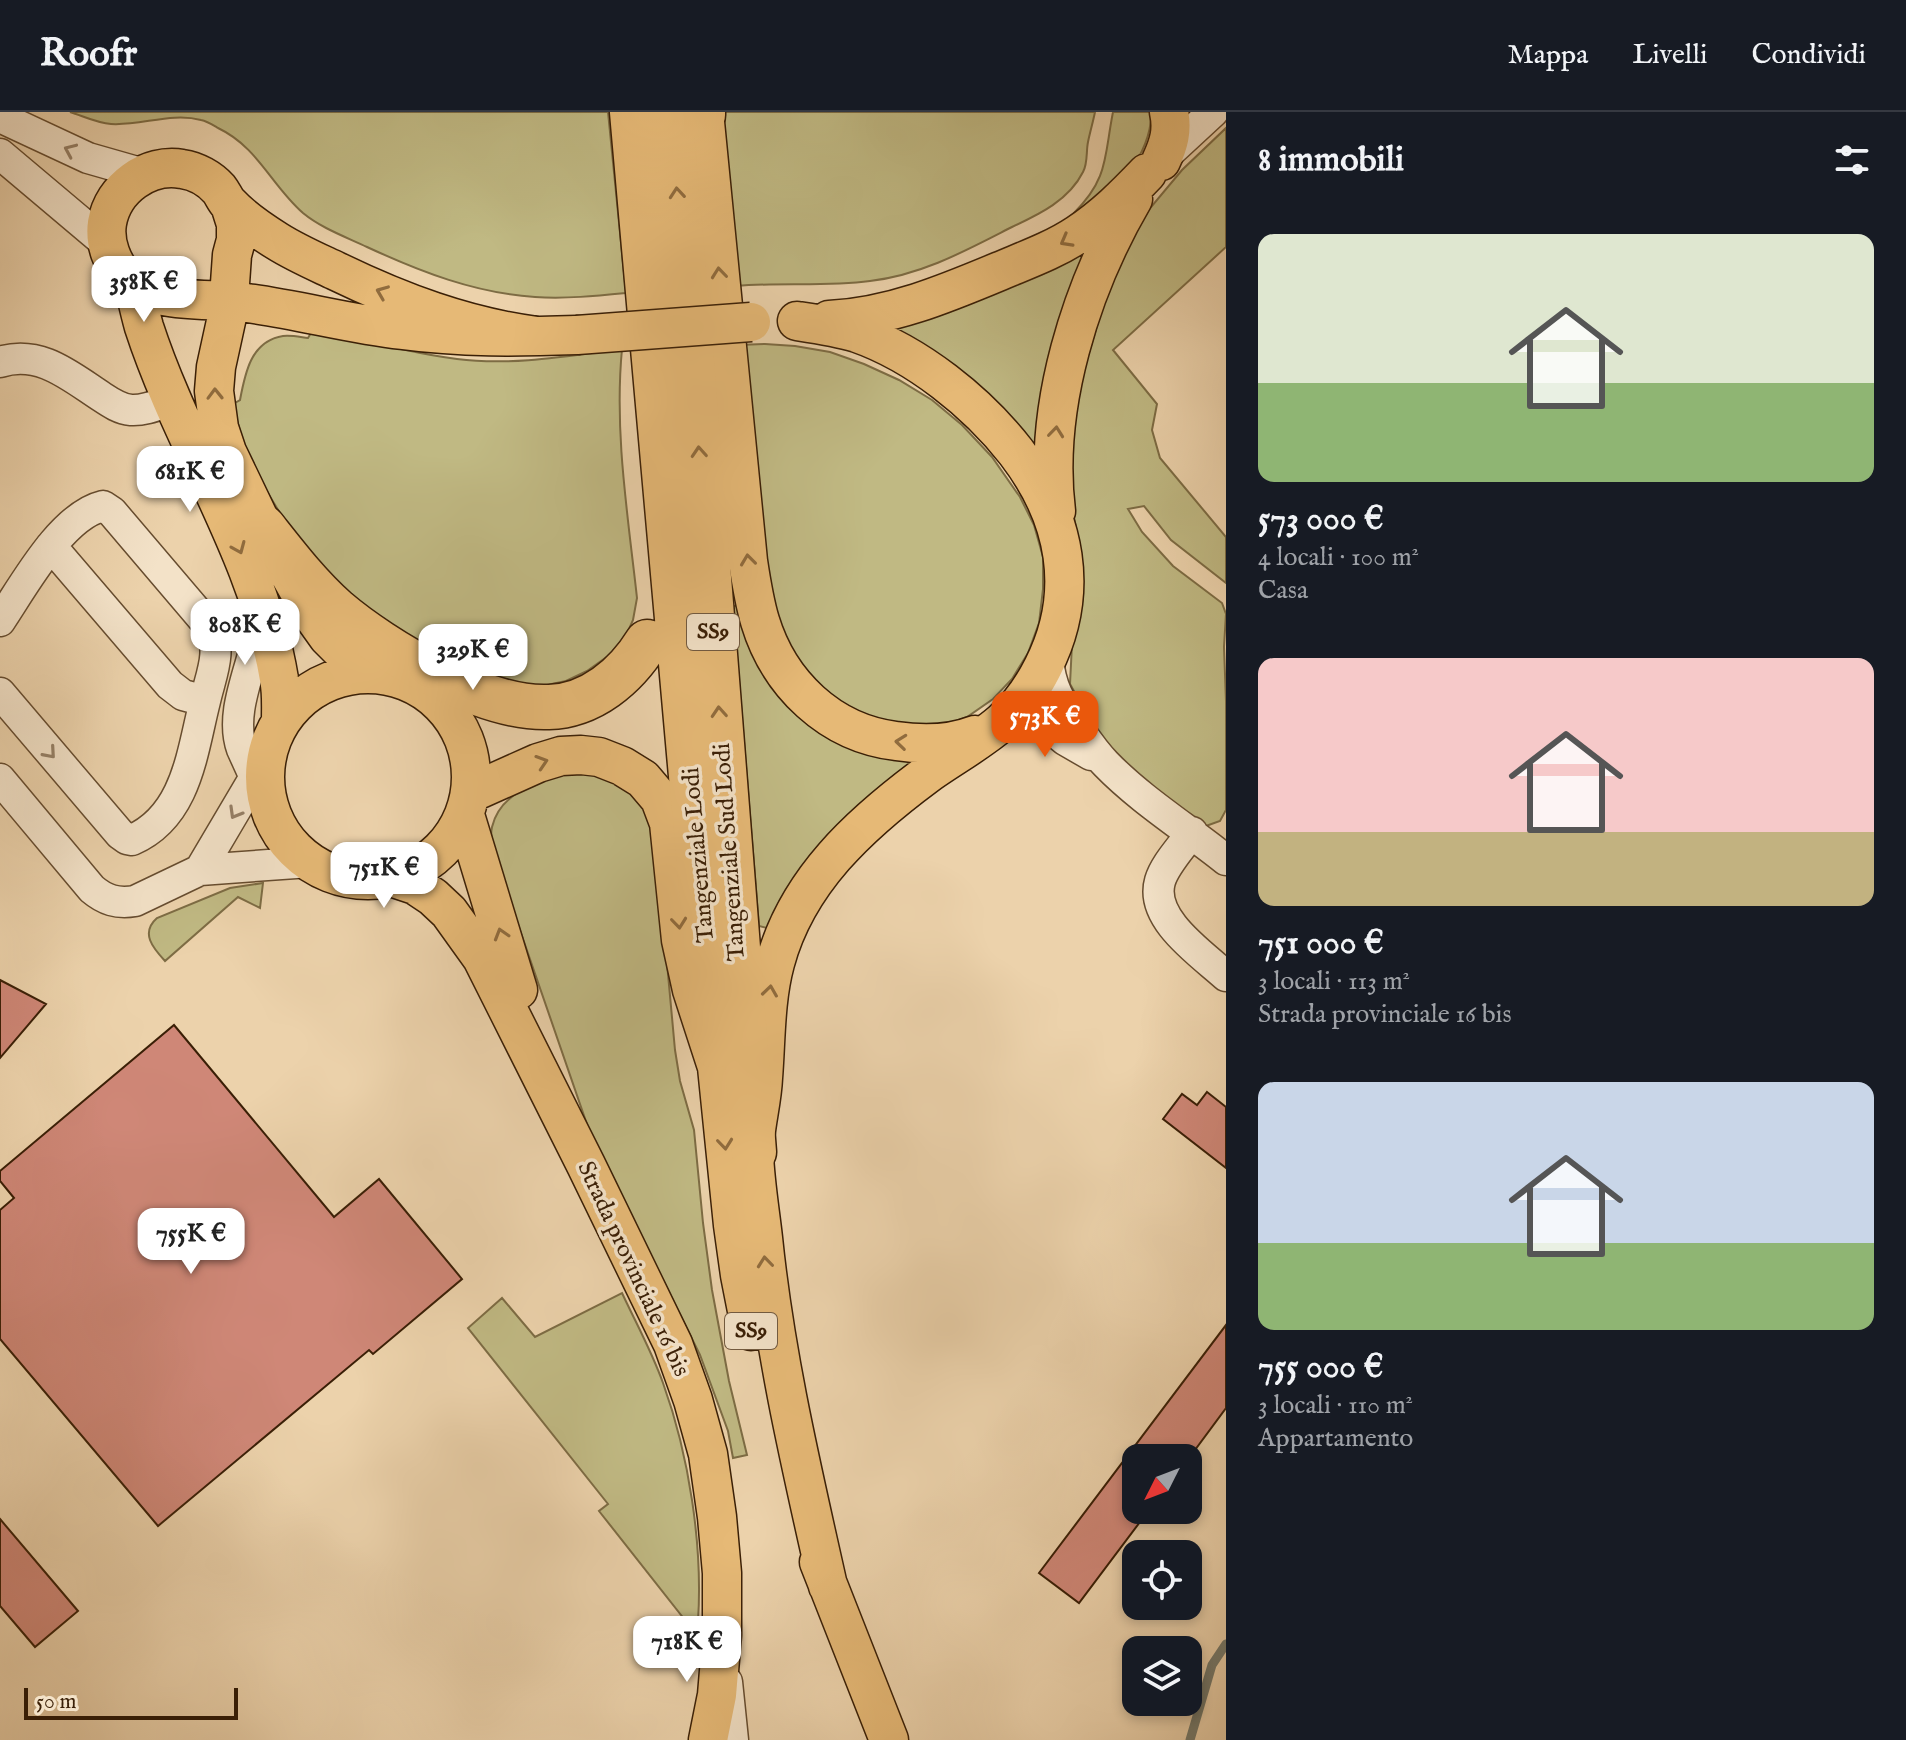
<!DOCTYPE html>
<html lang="it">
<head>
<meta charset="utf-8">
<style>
	body { margin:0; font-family:"IM FELL English",serif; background:#242831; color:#f1f3f6; height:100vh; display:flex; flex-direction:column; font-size:30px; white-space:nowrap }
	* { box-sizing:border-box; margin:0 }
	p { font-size:26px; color:#9ea1a6 }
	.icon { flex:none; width:44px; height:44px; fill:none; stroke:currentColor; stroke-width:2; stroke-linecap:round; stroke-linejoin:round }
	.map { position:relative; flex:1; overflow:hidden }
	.sheet { display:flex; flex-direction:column; background:#171b24; width:680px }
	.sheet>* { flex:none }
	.needle { width:52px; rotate:228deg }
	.controls { position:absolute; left:1122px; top:1332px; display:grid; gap:16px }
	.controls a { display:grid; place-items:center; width:80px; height:80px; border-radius:16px; background:#171b24; box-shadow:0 4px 12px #0003; font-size:40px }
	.scale { position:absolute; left:24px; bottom:20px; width:214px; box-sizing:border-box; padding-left:8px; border:4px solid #3a1f06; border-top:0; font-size:22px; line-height:28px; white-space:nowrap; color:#3a1f06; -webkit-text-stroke:6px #f3e2c8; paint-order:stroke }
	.price { position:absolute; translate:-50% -68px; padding:0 18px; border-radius:16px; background:#fff; color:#222; font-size:26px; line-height:52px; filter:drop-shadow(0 2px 4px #0008) }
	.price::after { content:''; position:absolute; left:50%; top:48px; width:24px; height:18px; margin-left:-12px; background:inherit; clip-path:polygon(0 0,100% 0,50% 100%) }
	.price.on { background:#ea580c; color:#fff }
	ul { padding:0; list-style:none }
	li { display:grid; align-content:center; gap:16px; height:424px; padding:0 32px }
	li span { display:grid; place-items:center; height:248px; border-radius:16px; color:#555 }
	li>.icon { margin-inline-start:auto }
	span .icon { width:144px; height:144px; fill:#fffc; stroke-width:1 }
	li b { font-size:34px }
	h2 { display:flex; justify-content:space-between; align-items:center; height:96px; padding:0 32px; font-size:34px }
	header { display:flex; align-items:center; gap:48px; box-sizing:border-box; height:112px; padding:0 40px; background:#171b24; border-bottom:2px solid #363941 }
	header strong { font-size:38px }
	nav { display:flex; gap:44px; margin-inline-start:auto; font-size:28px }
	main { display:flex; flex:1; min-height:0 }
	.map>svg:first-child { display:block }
</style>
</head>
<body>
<header>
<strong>Roofr</strong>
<nav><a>Mappa</a><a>Livelli</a><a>Condividi</a></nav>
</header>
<main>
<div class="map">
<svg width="1226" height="1628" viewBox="0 0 1226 1628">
	<rect width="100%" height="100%" fill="#ecd2ab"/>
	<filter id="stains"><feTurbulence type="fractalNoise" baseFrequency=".0025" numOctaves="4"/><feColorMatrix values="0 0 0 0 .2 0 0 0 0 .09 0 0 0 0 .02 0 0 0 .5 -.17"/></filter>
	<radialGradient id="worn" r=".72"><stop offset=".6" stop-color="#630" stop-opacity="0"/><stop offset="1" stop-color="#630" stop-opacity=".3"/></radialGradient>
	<!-- green -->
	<path fill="#c0b983" stroke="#7d6c44" stroke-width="2" d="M 70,0 L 608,0 L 626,181 C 596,184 565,187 535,185 C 475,181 421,160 367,135 C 346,125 321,116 303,101 C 271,73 258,35 218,16 C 213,13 207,9 201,8 C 171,0 141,14 111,12 C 97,11 83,4 70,0 Z
		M 717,0 L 1095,0 C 1093,10 1090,20 1088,30 C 1086,39 1088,51 1083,60 C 1069,88 1040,102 1012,115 C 967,138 922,163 870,169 C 825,175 781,170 736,174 Z
		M 1113,0 L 1151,0 C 1152,20 1142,44 1129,59 C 1116,73 1090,90 1074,103 L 1074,101 C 1109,66 1104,45 1113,0 Z
		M 1226,16 L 1226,135 L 1113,238 L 1157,292 L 1152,318 L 1160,346 L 1226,425 L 1226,471 L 1171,428 L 1144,394 L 1128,397 L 1142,420 L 1173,454 L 1222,491 L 1226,502 L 1224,535 L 1226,589 L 1226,698 L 1220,709 L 1203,715 L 1115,644 L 1091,610 L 1070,572 L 1072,532 L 1083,487 L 1077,421 L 1066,364 L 1072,297 L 1115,154 L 1146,101 L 1182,58 Z
		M 1089,128 L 1043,341 L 880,213 Z
		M 314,216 C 361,227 409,241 457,247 C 512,254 568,244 622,237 C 614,320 628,404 637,486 L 633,508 L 625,526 L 608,544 L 587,559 L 566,569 L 542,574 L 512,570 L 439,544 L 359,494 L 295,426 L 254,358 L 241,324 L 233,292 L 240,288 C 245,261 251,229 283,224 C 291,223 300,225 308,226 Z
		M 765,232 L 795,234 L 830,240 L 864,252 L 899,268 L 932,288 L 962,313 L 992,345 L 1020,385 L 1034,413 L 1043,445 L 1043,477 L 1039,511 L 1028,541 L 1012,567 L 993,587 L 967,605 L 939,615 L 908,617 L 848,600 L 801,561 L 767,492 L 738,233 Z
		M 733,494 L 741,494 L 752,530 L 916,648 L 771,817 L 759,814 Z
		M 570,660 L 603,663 L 628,673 L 654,710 L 675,938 L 680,969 L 694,1018 L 703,1111 L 712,1178 L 729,1269 L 747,1343 L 733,1346 L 728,1319 L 700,1243 L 590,1021 L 493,740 C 492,733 490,723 492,715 C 500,680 540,668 570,660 Z
		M 263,771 L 260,796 L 238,785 L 165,849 C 153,836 140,821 157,806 L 230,776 Z
		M 622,1181 C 636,1211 652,1240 663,1271 C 689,1343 703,1434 698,1509 L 685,1508 L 599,1399 L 608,1392 L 468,1216 L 502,1186 L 535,1225 Z"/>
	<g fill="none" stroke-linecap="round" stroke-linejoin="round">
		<!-- stream -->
		<path stroke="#747a6d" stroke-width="9" d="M 1190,1628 L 1212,1553 L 1226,1532"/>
	</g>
	<!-- building -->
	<path fill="#cf8777" stroke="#3a1f06" stroke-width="2" d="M 0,868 L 46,892 L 0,946 Z
		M 174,913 L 334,1105 L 379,1067 L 462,1167 L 373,1242 L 369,1238 L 158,1414 L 0,1227 L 0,1098 L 14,1086 L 0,1069 L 0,1059 Z
		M 1207,980 L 1226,995 L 1226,1056 L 1163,1007 L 1182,982 L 1197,993 Z
		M 1226,1213 L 1226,1296 L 1189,1346 L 1136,1346 L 1136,1398 L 1149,1398 L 1079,1491 L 1039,1461 Z
		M 0,1407 L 78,1499 L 35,1535 L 0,1494 Z"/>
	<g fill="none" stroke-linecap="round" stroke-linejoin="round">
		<!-- minor casing -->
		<g stroke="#664c2f" stroke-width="33">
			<path id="minor" d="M 0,5 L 88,46 L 144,62
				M 0,42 L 108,133
				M 1160,49 L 1213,0
				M 0,250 C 40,237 71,265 102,285 C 111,291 120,297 131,298 C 145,299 160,292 173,288
				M 261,503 C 259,545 227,596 242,637 L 272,703
				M 0,509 C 23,475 61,404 103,394 L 112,400 L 209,514 C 223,539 211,562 205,589 L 183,583 L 170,573 L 51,434
				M 1048,546 C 1050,575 1060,590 1076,613 C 1085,626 1094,640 1106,652 C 1141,688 1186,716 1226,748
				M 0,581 L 120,722 L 127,727 L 132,728 C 187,704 192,640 205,589
				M 1020,591 L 1065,628 L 1091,643
				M 0,667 L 92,777 C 105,788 117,792 135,789 L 200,758 L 310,750
				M 1192,720 C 1182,735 1165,752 1160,769 C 1149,807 1202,842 1226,864
				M 200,758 L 262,653
				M 727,1570 L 733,1628"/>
		</g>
		<!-- major casing -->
		<g stroke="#3a1f06" stroke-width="41">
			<path id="major" d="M 704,0 L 748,449 C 751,469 754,489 760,509 C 779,572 830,621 896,629 C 923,633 949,633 975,623
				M 1161,49 C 1169,32 1173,18 1169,0
				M 230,93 L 236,112 L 236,128 L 232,143 L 228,200 L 216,255 L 214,279 L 219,316 L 227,340 L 263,415 L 313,504 L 328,525 L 348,545 L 373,562
				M 134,174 C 137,187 140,201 144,215 C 183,335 258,441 279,567 C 282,580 281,595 281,609
				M 829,208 C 890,205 945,182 1000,159 C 1026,148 1054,138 1078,122 C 1104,105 1125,84 1147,61
				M 797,209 C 817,212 838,215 857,221 C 917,242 977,290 1016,340 C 1066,405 1081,480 1043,555 C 1033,575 1019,595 1002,610 C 979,630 951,645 926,663 C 860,712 797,769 775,851 C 765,888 766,928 763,966 C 762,991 754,1017 754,1042 C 755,1070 760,1099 763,1126 C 775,1244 802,1358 828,1474
				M 537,224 C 466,215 400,190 336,159 C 317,150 296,141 277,129 C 261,119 242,106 229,92 C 225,88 223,82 219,77 C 210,67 196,59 182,57 C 148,51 113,76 107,111 C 104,130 112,153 126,166 C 155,194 209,185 247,191 C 299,198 350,212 402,218 C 461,226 518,225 577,223
				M 1056,399 C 1043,295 1081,176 1133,87
				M265 665a103 103 0 1 1 206 0a103 103 0 1 1-206 0Z
				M 471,681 L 538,651 L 561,644 L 581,643 L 599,645 L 622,654 L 643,667 L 660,687 L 669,711 L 681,828 L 692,878 L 717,955 L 733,1113 L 740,1163 L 751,1219
				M 465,703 L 518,878
				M 394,766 L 415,773 L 433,785 L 449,800 L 482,846 L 586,1053 L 673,1232 L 693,1288 L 708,1342 L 717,1405 L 722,1461 L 722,1523 L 717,1583 L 708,1628
				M 819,1450 L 889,1628"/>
		</g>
		<!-- highway casing -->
		<g stroke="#3a1f06" stroke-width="47">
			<path id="highway" d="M 632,0 L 715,934
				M 670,0 L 692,249 L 754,1040
				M 703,0 L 703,3
				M 263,415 C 286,444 308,473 336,498 C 384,539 484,598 549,595 C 591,594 626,564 647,530"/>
		</g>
		<!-- minor -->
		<use href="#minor" stroke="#f3e2c8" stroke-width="30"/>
		<!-- major -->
		<use href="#major" stroke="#e6b976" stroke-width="38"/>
		<!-- highway -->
		<use href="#highway" stroke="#e6b976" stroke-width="44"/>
		<!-- major-bridge casing -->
		<g stroke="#3a1f06" stroke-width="41" stroke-linecap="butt">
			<path id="major-bridge" d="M 577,223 L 751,210"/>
		</g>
		<!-- major-bridge -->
		<use href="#major-bridge" stroke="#e6b976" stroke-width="38"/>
	</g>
	<!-- one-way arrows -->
	<defs><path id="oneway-chevron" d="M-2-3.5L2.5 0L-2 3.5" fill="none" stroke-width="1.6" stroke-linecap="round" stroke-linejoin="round" transform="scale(2)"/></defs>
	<g stroke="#968067">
		<use href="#oneway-chevron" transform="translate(70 38) rotate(-156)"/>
		<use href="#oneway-chevron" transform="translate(50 641) rotate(49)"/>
		<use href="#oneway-chevron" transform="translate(235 701) rotate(120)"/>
	</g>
	<g stroke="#906c3e">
		<use href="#oneway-chevron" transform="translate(677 81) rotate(-95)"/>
		<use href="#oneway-chevron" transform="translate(1066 129) rotate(151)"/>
		<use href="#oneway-chevron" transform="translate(719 161) rotate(-96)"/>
		<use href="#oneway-chevron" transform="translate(382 180) rotate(-158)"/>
		<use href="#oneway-chevron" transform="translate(215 282) rotate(-91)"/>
		<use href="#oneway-chevron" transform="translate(1056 320) rotate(-84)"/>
		<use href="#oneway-chevron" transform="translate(699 340) rotate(-94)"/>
		<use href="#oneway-chevron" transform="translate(239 436) rotate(67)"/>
		<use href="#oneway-chevron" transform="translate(748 448) rotate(-97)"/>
		<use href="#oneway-chevron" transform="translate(719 600) rotate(-94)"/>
		<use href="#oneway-chevron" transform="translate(901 630) rotate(-174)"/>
		<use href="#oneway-chevron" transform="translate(542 650) rotate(-18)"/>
		<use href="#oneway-chevron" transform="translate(679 811) rotate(84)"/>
		<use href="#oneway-chevron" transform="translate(501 822) rotate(-107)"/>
		<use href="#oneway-chevron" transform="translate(770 879) rotate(-82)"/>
		<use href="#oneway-chevron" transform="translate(725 1032) rotate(84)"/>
		<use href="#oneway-chevron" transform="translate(765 1150) rotate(-96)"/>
	</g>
	<g text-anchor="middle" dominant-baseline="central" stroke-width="7" stroke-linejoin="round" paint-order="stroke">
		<!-- shield labels -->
		<g fill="#f3e2c8" stroke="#725a40" stroke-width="2">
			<rect x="687" y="502" width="52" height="36" rx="6"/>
			<rect x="725" y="1201" width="52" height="36" rx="6"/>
		</g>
		<g font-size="22" font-weight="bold" fill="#3a1f06">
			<text x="713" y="520">SS9</text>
			<text x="751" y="1219">SS9</text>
		</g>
		<!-- street labels -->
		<g font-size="24" fill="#3a1f06" stroke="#f3e2c8">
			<text transform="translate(730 740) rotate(-94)">Tangenziale Sud Lodi</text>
			<text transform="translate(699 743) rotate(-95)">Tangenziale Lodi</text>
			<text transform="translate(633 1157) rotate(65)">Strada provinciale 16 bis</text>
		</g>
	</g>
	<rect width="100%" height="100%" filter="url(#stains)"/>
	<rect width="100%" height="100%" fill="url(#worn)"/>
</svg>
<div class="controls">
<a><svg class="needle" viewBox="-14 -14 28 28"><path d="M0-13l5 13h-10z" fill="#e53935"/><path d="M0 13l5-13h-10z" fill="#9ea1a6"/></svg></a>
<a><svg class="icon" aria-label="locate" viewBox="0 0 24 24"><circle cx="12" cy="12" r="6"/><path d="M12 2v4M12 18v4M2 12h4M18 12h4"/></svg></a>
<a><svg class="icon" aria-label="layers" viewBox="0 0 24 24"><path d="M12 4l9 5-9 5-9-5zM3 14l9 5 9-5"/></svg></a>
</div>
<div class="scale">50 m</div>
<b class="price" style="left:144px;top:212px">358K €</b>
<b class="price" style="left:190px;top:402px">681K €</b>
<b class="price" style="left:245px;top:555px">808K €</b>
<b class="price" style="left:473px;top:580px">329K €</b>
<b class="price on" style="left:1045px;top:647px">573K €</b>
<b class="price" style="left:384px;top:798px">751K €</b>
<b class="price" style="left:191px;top:1164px">755K €</b>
<b class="price" style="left:687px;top:1572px">718K €</b>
</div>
<section class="sheet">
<h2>8 immobili<svg class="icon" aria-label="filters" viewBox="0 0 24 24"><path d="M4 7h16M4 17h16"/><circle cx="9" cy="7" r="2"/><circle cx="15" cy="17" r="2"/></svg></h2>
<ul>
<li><span style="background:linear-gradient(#dfe7d0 60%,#8fb573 0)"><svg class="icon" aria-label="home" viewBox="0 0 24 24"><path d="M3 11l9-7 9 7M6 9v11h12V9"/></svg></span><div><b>573 000 €</b><p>4 locali · 100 m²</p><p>Casa</p></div></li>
<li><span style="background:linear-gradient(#f6c9c9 70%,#c2b280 0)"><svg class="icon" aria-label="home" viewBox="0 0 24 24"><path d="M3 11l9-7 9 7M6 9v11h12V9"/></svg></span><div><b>751 000 €</b><p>3 locali · 113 m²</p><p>Strada provinciale 16 bis</p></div></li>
<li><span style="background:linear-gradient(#c9d6e8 65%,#8fb573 0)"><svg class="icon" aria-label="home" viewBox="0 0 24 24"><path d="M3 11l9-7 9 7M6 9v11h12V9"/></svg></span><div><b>755 000 €</b><p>3 locali · 110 m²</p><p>Appartamento</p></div></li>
</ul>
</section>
</main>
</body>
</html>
